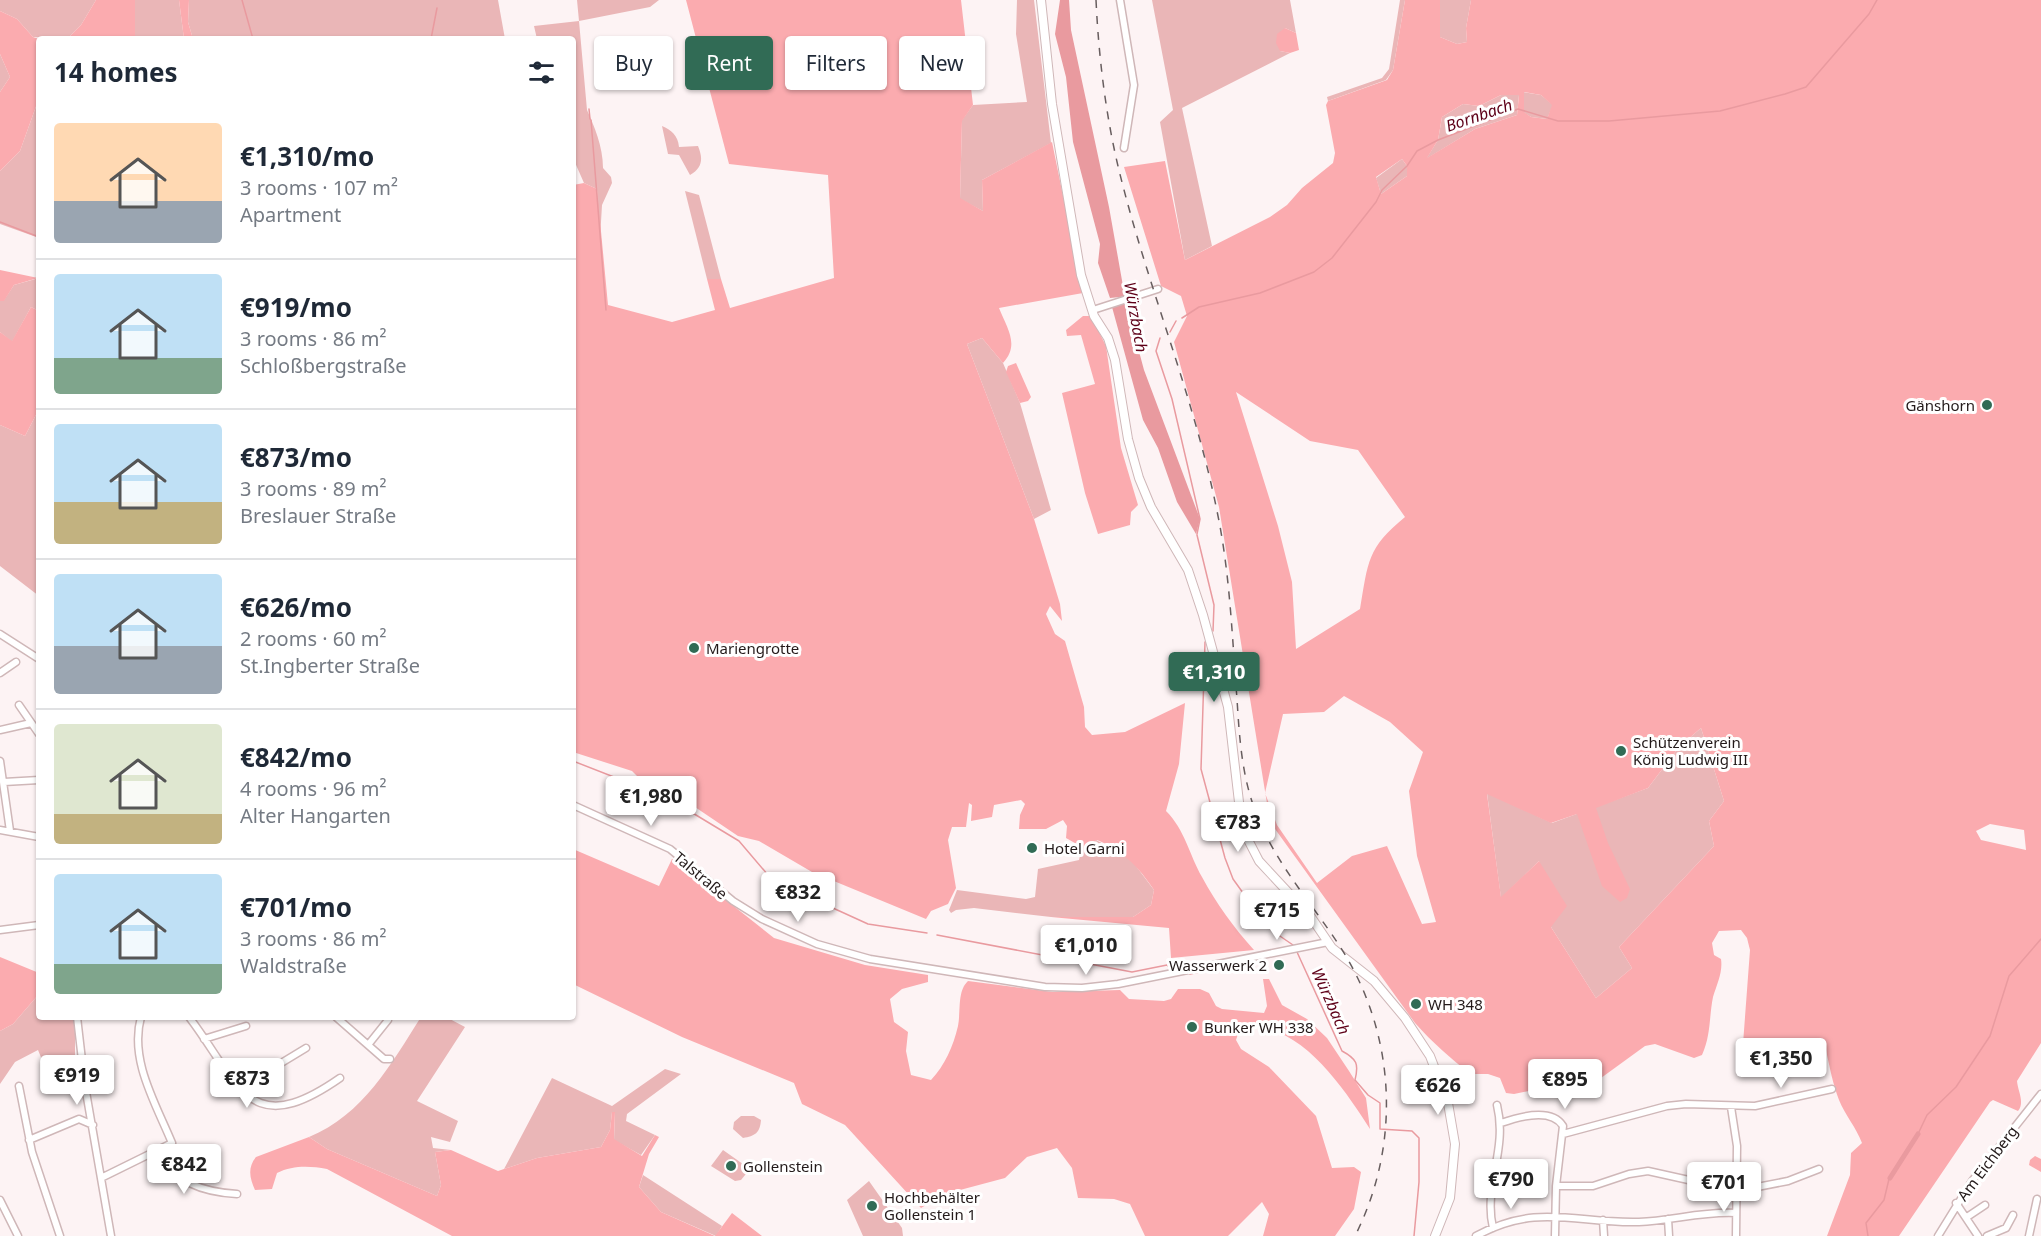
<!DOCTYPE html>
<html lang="en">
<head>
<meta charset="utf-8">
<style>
	body { margin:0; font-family:"Noto Sans",sans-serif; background:#f2f2f3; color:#1f2937; height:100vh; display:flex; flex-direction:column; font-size:22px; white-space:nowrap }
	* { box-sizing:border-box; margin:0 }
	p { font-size:20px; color:#747a83 }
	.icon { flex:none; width:33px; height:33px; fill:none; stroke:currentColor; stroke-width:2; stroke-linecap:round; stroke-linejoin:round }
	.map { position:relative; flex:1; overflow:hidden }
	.side { position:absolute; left:36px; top:36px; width:540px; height:984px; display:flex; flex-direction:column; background:#fff; border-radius:6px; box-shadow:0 2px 4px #0004 }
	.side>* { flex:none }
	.hud { position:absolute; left:594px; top:36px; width:570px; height:54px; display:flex; gap:12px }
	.price { position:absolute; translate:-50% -51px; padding:0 14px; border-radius:6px; background:#fff; color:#222; font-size:20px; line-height:39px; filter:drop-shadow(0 2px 3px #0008) }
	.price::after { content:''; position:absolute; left:50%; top:36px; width:18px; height:14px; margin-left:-9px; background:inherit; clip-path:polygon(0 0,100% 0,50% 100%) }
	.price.on { background:#316b55; color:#fff }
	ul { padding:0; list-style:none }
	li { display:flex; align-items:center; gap:18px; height:150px; padding:0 18px }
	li+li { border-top:2px solid #e0e1e3 }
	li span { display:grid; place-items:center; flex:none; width:168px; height:120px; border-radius:6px; color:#555 }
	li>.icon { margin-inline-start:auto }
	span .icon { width:72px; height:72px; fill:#fffc; stroke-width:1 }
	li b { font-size:26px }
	h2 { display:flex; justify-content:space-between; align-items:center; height:72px; padding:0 18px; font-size:26px }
	.tag { padding:0 21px; border-radius:6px; background:#fff; box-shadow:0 2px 4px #0004; font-size:21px; line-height:54px }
	.tag.on { background:#316b55; color:#fff }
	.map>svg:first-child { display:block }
</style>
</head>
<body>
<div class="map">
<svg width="2041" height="1236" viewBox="0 0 2041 1236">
	<rect width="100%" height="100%" fill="#fdf3f4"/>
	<!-- green -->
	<path fill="#eab6b7" d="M 0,0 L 96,0 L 81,25 L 67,39 L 33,37 L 17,19 L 0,11 Z
		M 135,0 L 179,0 L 184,39 L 135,39 Z
		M 189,0 L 498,0 L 505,39 L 193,39 L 188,22 Z
		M 577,0 L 659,0 L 650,7 L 579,21 L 587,110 C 594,126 603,146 603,168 L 611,177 L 612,183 L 602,205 L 600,239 L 597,189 L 584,183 L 573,158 L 573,39 L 537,39 L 534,26 L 579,21 Z
		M 1017,0 L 1034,0 L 1051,143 L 982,180 L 983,211 L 960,199 L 962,120 L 973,105 L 1027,102 L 1016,34 Z
		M 1152,0 L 1290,0 L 1296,33 L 1285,28 L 1280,51 L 1290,53 L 1182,108 L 1212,246 L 1185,260 L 1160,122 L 1173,110 Z
		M 1400,0 L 1405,0 L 1393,70 L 1386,80 L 1328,101 L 1327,97 L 1382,78 L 1389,69 Z
		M 1440,0 L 1471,0 L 1466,28 L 1467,42 L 1457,44 L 1440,37 Z
		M 0,54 L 10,77 L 0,92 Z
		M 1523,92 L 1541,95 L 1553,105 L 1547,119 L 1531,117 L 1523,112 Z
		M 1501,95 L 1519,95 L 1517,115 L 1475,129 L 1426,159 L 1438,140 L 1442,117 L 1463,104 L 1479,106 Z
		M 39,98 L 39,238 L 0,224 L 0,171 L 20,151 Z
		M 662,126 C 671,130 678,135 679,147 L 698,146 C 703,158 703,168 690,175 L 679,155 L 668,154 Z
		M 1402,159 L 1407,166 L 1407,176 L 1381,194 L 1376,178 Z
		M 685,191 L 699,195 L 721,279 L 707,279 Z
		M 39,278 L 39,311 L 31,307 L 12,342 L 0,332 L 0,301 L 4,300 L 14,285 Z
		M 982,338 L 1003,363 L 1020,403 L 1051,510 L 1034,519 L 967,344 Z
		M 39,409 L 39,596 L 0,566 L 0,425 L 25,436 Z
		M 1701,728 L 1724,801 L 1709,821 L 1714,846 L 1619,947 L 1632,968 L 1596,998 L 1551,927 L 1539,861 L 1501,898 L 1487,793 L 1552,823 L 1648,788 L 1679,747 Z
		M 1096,840 L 1130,858 L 1154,890 L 1151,905 L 1133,917 L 1051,917 L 974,908 L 956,910 L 951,913 L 949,910 L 957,890 L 1026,899 L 1035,897 L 1038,869 L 1079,860 L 1082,847 Z
		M 39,994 L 39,1017 L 75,1017 L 75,1060 L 45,1067 L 38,1050 L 15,1062 L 0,1084 L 0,1031 L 13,1024 Z
		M 421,1017 L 446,1017 L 465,1027 L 417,1101 L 458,1121 L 450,1142 L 431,1137 L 433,1148 L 451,1150 L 435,1152 L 441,1185 L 437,1196 L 327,1149 L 309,1137 C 363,1115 391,1064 421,1017 Z
		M 665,1069 L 681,1074 L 627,1114 L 626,1121 L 655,1135 L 641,1155 L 614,1140 L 615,1113 L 612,1112 L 610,1130 L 601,1147 L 537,1158 L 504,1169 L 552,1078 L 612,1106 Z
		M 741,1116 L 754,1116 L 761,1120 C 760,1133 755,1136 743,1138 L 733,1129 L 734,1122 Z
		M 723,1150 L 750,1169 L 741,1180 L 735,1181 L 711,1166 Z
		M 643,1175 L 722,1226 L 716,1236 L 661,1212 L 639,1187 Z
		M 869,1181 L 902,1228 L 903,1236 L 863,1236 L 847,1200 Z"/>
	<!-- forest -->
	<path fill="#fbabaf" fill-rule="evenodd" d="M 96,0 L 135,0 L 135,39 L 67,39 L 81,25 Z
		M 179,0 L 189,0 L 188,22 L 193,39 L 184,39 Z
		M 686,0 L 961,0 L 973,105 L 962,121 L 960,198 L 983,211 L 982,180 L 1052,142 L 1083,293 L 999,308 C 1007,328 1020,345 1003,363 L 982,338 L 967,344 L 1034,519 L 1060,604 L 1062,621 L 1050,606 L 1046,614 L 1055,634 L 1065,641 L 1084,707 L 1085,727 L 1092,735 L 1125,732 L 1185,703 L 1179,764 L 1166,811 C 1185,830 1189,854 1202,877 C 1216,903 1234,928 1254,950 L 1171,958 L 1169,928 L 1051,917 L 1133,917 L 1151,905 L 1154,890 C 1138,866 1123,851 1097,840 L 1082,847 L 1066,838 L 1067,826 L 1063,820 L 1046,829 L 1019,829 L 1020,815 L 1025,804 L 1021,800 L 994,805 L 992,817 L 971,821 L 972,805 L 969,803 L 966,827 L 952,827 L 948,840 L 956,888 L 948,904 L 931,911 L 926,919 L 812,872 L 759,841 L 738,836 L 689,803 L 649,788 L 632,771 L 573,752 L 573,185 L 584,183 L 597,189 L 608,305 L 672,322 L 715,310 L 707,279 L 721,279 L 730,308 L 834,278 L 828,175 L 729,164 Z
		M 1405,0 L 1440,0 L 1440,37 L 1457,44 L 1467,42 L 1466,28 L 1471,0 L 2041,0 L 2041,1043 L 2017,1081 C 2018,1092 2025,1102 2018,1111 L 1993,1100 L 1990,1102 L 1899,1236 L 1827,1236 L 1850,1175 L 1851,1153 L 1862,1143 C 1856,1127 1845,1115 1839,1100 C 1833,1084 1830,1069 1826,1050 L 1814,1045 L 1805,1046 L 1785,1064 L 1774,1061 L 1772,1041 L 1758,1047 L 1743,1044 L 1750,950 L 1747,938 L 1741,930 L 1719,931 L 1712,943 L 1714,955 L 1721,959 C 1723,972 1717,984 1713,997 C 1709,1017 1711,1035 1702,1055 L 1694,1058 L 1655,1044 L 1645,1046 L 1601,1078 L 1583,1084 L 1558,1091 L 1533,1090 L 1514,1094 L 1506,1093 L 1500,1078 L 1488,1074 L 1471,1074 C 1451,1059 1432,1042 1415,1023 L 1270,822 L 1219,507 L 1174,342 L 1187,316 L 1181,296 L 1161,286 L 1124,167 L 1165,161 L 1185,260 L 1270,217 L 1287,205 L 1302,188 L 1333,163 L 1335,153 L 1326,105 L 1328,101 L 1387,80 L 1393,70 ZM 1524,92 L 1541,95 L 1552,105 L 1547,119 L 1531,117 L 1524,112 ZM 1501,95 L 1519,95 L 1517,115 L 1475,129 L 1427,158 L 1438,140 L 1442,117 L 1463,104 L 1479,106 ZM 1402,159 L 1407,166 L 1407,176 L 1381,194 L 1376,177 ZM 1236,392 L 1310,441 L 1358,450 L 1405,517 C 1367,548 1368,562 1360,609 L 1296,649 L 1292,582 L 1278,526 ZM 1344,696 L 1390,722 L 1423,752 L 1409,791 L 1417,856 L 1436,922 L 1422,924 L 1387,846 L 1352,856 L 1317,883 L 1277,825 L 1265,793 L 1283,714 L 1324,712 ZM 1701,728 L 1724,801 L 1709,821 L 1714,846 L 1619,947 L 1632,968 L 1596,998 L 1551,927 L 1567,906 L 1539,861 L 1501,897 L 1487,794 L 1551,823 L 1577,814 L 1602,886 L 1620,902 L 1627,898 L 1630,889 L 1608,843 L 1596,808 L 1648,788 L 1679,747 ZM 1990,824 L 2024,830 L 2026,850 L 1981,840 L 1976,831 Z
		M 0,11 L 17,19 L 33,37 L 39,39 L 39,98 L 20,151 L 0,171 L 0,92 L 10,77 L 0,54 Z
		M 1285,28 L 1296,33 L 1299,50 L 1290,53 L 1280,51 L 1276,43 L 1277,34 Z
		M 0,270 L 38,278 L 14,285 L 4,301 L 0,301 Z
		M 31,307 L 39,311 L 39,409 L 25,436 L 0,425 L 0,332 L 12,341 Z
		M 1083,316 L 1091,316 L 1106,346 L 1121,448 L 1138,505 L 1131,512 L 1130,525 L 1098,534 L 1085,493 L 1062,393 L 1095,384 L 1081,335 L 1067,336 L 1066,330 Z
		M 1016,363 L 1031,397 L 1028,401 L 1020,403 L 1006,372 L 1008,366 Z
		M 573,849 L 659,886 L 672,859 L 674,859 L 774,938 L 865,965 L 928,975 L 928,982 L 902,989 L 890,999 L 894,1022 L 908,1032 L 906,1051 L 911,1075 L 931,1080 C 945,1065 953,1047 958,1026 C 961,1011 957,991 968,981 L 1053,992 L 1120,990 L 1129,999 L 1164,1001 L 1171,999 L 1178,989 L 1200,989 L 1209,993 L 1216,1006 L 1222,1009 L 1264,1013 L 1267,1006 L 1263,979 L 1269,979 L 1282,1005 L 1307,1019 L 1327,1038 L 1349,1071 L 1366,1098 L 1370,1129 C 1345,1090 1294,1012 1239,1031 L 1236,1040 L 1241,1049 L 1269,1067 L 1316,1116 L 1332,1168 L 1354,1167 L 1361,1172 L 1354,1209 L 1335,1236 L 1263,1236 L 1269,1214 L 1262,1202 L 1228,1236 L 1145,1236 L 1130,1204 L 1114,1199 L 1078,1198 L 1072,1168 L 1057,1148 L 1027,1157 L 1005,1178 L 945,1194 L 921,1208 L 845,1125 L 802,1104 L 794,1083 L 682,1037 L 573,984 Z
		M 0,957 L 39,973 L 39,994 L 13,1024 L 0,1031 Z
		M 612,1112 L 615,1112 L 614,1139 L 642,1156 L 655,1135 L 659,1137 L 649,1154 L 639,1187 L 661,1212 L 715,1236 L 732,1213 L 762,1236 L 452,1236 L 327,1169 C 310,1166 293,1165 277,1173 L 272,1189 L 255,1190 C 250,1179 247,1168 256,1157 L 309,1137 L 327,1149 L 437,1196 L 441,1185 L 435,1152 L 451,1150 L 498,1171 L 537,1158 L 601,1147 L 610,1130 Z
		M 2035,1156 L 2041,1159 L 2041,1172 L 2029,1165 L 2030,1160 Z"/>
	<!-- water -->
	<path fill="#e99a9f" d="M 1060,0 L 1069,0 L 1071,30 L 1109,207 L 1126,303 L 1144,370 L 1200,519 L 1196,534 L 1177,502 L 1158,448 L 1143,420 L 1112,307 L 1121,302 L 1120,297 L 1110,298 L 1098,263 L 1100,244 L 1073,142 L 1066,77 L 1055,34 Z"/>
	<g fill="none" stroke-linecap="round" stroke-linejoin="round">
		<!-- stream -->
		<path stroke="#e99a9f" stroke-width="1.5" d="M 242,0 L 253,39
			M 431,39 L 437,8
			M 589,109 L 590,119
			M 591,120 L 606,310
			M 0,222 L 39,237
			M 1182,318 L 1199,307 L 1260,293 L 1314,272 L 1332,258 L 1376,202 L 1382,190 L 1407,166 L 1417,151 L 1438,140 L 1518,109 L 1558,121 L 1609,121 L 1720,111 L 1785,94 L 1806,87 L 1869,14 L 1877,0
			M 1170,332 L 1176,321
			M 1160,338 L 1156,351 L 1172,399 L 1200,519 L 1197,534
			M 1197,535 L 1214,605 L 1213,631
			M 1205,642 L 1201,769 L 1225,858 L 1233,879 L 1251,904 L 1274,932 L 1293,945
			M 573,761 L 660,795 L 691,812 L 739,841 L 768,875 L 789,888 L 868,924 L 927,933
			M 937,935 L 1132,972 L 1167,965 L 1170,968 L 1188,963
			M 1297,952 L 1342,1051 C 1357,1059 1359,1064 1355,1080 L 1368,1095 L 1380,1103 L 1380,1129 L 1412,1131 L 1419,1138 L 1419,1182 L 1414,1236
			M 1190,974 L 1260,960
			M 1918,1134 L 1927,1115 L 1956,1087 L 1990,1036 L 2009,976 L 2041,939
			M 1868,1236 L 1866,1223 L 1884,1200 L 1889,1179"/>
		<!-- canal -->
		<path stroke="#e99a9f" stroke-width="5" d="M 1890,1178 L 1918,1134"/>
		<!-- minor casing -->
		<g stroke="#cfb7b8" stroke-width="9">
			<path id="minor" d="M 1120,0 L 1134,85 L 1124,148
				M 1093,310 L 1158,289
				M 0,634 L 39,659
				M 0,673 L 16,662
				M 19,705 L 39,734
				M 0,730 L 31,723
				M 0,761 L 10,831
				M 4,782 L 39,780
				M 573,805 L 670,849 L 733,901 L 762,919 L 817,944 L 870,959 L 1045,987 L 1082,988 L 1118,984 L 1328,942
				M 0,830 L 39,837
				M 0,930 L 39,925
				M 77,1017 L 85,1086 L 111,1236
				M 189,1017 C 240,1084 248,1142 340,1078
				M 336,1017 L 384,1059 L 390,1059
				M 204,1039 L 246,1026
				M 368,1045 L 388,1020
				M 233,1081 L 273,1068 L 306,1048
				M 19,1086 L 32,1152 L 60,1236
				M 1731,1107 L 1737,1146 L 1736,1236
				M 1501,1123 C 1518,1117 1551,1107 1563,1126 L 1556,1186 L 1555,1236
				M 1563,1134 L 1667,1106 L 1686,1104 L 1755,1106 L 1832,1089
				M 29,1140 L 79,1119 L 93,1125
				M 153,1152 C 176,1181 200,1192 237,1194
				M 101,1178 L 172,1143 C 156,1104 129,1060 141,1017
				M 1556,1186 L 1593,1186 L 1629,1174 L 1648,1171 L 1720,1187 L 1747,1189 L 1788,1181 L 1819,1169
				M 0,1200 L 18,1236
				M 1956,1203 L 1978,1236
				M 1967,1217 L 1985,1205
				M 1668,1219 L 1669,1236
				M 1603,1220 L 1604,1236
				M 1493,1228 C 1483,1186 1508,1150 1497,1105
				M 1476,1236 C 1538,1202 1577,1224 1639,1222 C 1672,1221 1702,1211 1736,1213
				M 1938,1236 L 1972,1181 L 2041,1094
				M 1987,1236 L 2006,1228 L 2013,1215
				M 2029,1236 L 2037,1199"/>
		</g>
		<!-- major casing -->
		<g stroke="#cfb7b8" stroke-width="10">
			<path id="major" d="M 1041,0 L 1052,104 L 1081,275 L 1094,316 L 1108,338 L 1115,360 L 1128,439 L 1139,478 L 1151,507 L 1188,570 L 1203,615 L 1228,707 L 1242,828 L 1259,861 L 1311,917 L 1332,948 L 1374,981 L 1405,1018 L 1430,1056 L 1448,1103 L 1455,1144 L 1450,1198 L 1435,1236"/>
		</g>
		<!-- minor -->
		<use href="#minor" stroke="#fff" stroke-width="6"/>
		<!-- major -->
		<use href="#major" stroke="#fff" stroke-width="8"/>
		<!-- rail -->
		<path stroke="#675d5e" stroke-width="1.5" stroke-dasharray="8 8" stroke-linecap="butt" d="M 1096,0 C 1099,63 1107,126 1123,186 C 1151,295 1195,401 1217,511 C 1230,573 1232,636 1237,699 C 1239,731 1241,764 1250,795 C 1267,854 1306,895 1339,945 C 1396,1032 1402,1143 1355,1236"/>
	</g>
	<!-- markers -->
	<g fill="#316b55" stroke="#fff" stroke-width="2">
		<circle cx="1987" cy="405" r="6"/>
		<circle cx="694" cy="648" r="6"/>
		<circle cx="1621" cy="751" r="6"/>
		<circle cx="1032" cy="848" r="6"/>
		<circle cx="1279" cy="965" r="6"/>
		<circle cx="1416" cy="1004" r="6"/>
		<circle cx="1192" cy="1027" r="6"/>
		<circle cx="731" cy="1166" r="6"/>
		<circle cx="872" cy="1206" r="6"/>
	</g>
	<g text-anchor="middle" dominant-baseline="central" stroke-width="6" stroke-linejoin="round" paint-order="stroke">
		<!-- poi labels -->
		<g font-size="15" fill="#231a1a" stroke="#fff" text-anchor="start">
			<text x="1975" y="405" text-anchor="end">Gänshorn</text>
			<text x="706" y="648">Mariengrotte</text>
			<text x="1633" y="742">Schützenverein<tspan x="1633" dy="17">König Ludwig III</tspan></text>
			<text x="1044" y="848">Hotel Garni</text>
			<text x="1267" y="965" text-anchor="end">Wasserwerk 2</text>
			<text x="1428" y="1004">WH 348</text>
			<text x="1204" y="1027">Bunker WH 338</text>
			<text x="743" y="1166">Gollenstein</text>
			<text x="884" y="1197">Hochbehälter<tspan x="884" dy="17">Gollenstein 1</tspan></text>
		</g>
		<!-- street labels -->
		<g font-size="15" fill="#231a1a" stroke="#fff">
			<text transform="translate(701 875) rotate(40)">Talstraße</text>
			<text transform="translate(1987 1163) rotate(-53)">Am Eichberg</text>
		</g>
		<!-- water labels -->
		<g font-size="16" font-style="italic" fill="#5e0018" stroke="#fff">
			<text transform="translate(1479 115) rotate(-19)">Bornbach</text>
			<text transform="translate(1136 317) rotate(80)">Würzbach</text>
			<text transform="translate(1331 1001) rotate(66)">Würzbach</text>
		</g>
	</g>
</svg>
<b class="price on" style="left:1214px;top:703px">€1,310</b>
<b class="price" style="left:651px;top:827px">€1,980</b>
<b class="price" style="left:1238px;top:853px">€783</b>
<b class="price" style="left:798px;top:923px">€832</b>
<b class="price" style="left:1277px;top:941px">€715</b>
<b class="price" style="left:1086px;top:976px">€1,010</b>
<b class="price" style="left:1781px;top:1089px">€1,350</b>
<b class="price" style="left:77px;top:1106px">€919</b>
<b class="price" style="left:247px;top:1109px">€873</b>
<b class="price" style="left:1565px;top:1110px">€895</b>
<b class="price" style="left:1438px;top:1116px">€626</b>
<b class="price" style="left:184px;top:1195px">€842</b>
<b class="price" style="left:1511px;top:1210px">€790</b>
<b class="price" style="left:1724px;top:1213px">€701</b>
<div class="hud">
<a class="tag">Buy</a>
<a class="tag on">Rent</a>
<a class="tag">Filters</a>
<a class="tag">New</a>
</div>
<section class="side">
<h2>14 homes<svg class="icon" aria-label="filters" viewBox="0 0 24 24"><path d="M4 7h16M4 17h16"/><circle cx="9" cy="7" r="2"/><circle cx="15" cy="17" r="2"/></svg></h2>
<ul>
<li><span style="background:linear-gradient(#ffd9b3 65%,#9aa5b1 0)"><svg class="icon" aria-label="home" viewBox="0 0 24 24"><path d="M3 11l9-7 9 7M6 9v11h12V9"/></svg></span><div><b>€1,310/mo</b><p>3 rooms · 107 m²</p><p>Apartment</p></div></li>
<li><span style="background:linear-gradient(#bfe0f5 70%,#7fa58c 0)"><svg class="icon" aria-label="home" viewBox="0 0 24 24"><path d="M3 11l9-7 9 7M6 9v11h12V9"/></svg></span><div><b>€919/mo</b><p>3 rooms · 86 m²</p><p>Schloßbergstraße</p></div></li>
<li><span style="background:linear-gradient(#bfe0f5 65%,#c2b280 0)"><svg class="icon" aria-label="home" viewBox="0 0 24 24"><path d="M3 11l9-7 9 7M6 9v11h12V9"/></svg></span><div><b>€873/mo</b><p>3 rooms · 89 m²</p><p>Breslauer Straße</p></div></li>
<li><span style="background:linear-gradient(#bfe0f5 60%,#9aa5b1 0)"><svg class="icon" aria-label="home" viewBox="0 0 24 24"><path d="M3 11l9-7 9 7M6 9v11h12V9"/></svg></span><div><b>€626/mo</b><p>2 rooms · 60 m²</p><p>St.Ingberter Straße</p></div></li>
<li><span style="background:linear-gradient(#dfe7d0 75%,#c2b280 0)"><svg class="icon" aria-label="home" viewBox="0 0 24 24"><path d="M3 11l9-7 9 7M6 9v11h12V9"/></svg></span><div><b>€842/mo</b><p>4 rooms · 96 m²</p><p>Alter Hangarten</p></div></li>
<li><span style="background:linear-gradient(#bfe0f5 75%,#7fa58c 0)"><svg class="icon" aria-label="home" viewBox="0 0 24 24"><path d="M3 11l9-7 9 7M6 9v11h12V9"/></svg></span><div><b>€701/mo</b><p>3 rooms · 86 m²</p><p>Waldstraße</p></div></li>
</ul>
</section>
</div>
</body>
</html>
